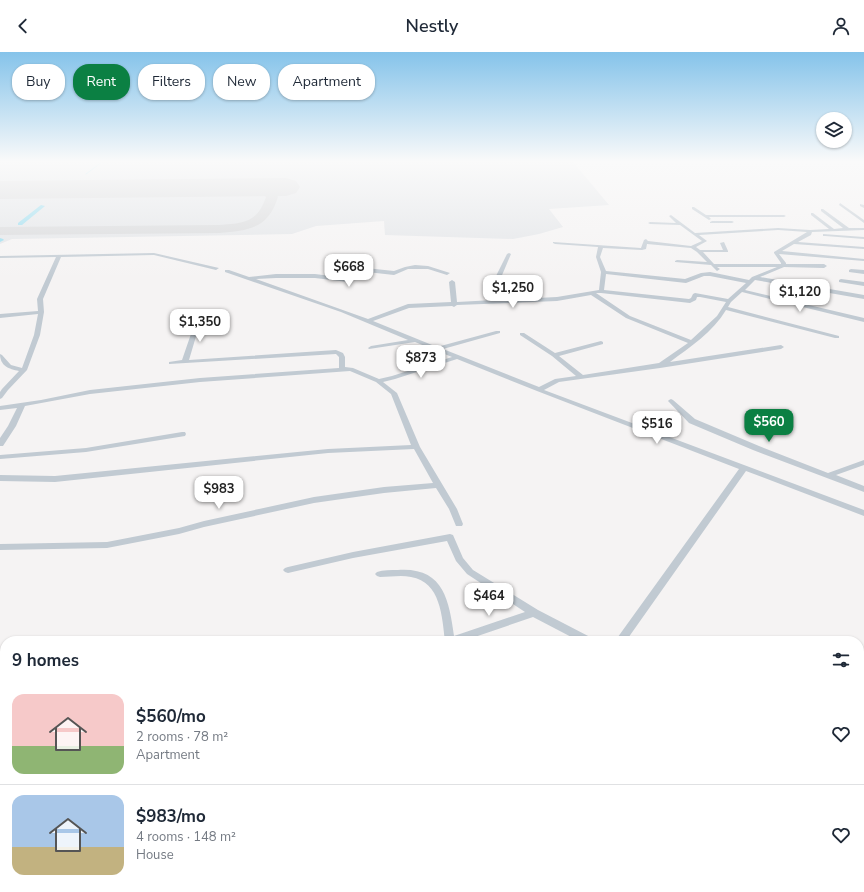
<!DOCTYPE html>
<html lang="en">
<head>
<meta charset="utf-8">
<style>
	body { margin:0; font-family:"Nunito Sans",sans-serif; background:#f2f2f3; color:#1f2937; height:100vh; display:flex; flex-direction:column; font-size:15px; white-space:nowrap }
	* { box-sizing:border-box; margin:0 }
	p { font-size:13px; color:#747a83 }
	.icon { flex:none; width:22px; height:22px; fill:none; stroke:currentColor; stroke-width:2; stroke-linecap:round; stroke-linejoin:round }
	.map { position:relative; flex:1; overflow:hidden }
	.details { position:absolute; left:0px; top:584px; width:864px; height:256px; display:flex; flex-direction:column; background:#fff; border-radius:16px 16px 0 0; box-shadow:0 1px 3px #0004 }
	.details>* { flex:none }
	.top-card { position:absolute; left:12px; top:12px; width:400px; height:36px; display:flex; gap:8px }
	.controls { position:absolute; left:816px; top:60px; display:grid; gap:8px }
	.controls a { display:grid; place-items:center; width:36px; height:36px; border-radius:50%; background:#fff; box-shadow:0 1px 3px #0004; font-size:20px }
	.price { position:absolute; translate:-50% -34px; padding:0 9px; border-radius:8px; background:#fff; color:#222; font-size:13px; line-height:26px; filter:drop-shadow(0 1px 2px #0008) }
	.price::after { content:''; position:absolute; left:50%; top:24px; width:12px; height:9px; margin-left:-6px; background:inherit; clip-path:polygon(0 0,100% 0,50% 100%) }
	.price.current { background:#0b8043; color:#fff }
	ul { padding:0; list-style:none }
	li { display:flex; align-items:center; gap:12px; height:100px; padding:0 12px }
	li+li { border-top:1px solid #e0e1e3 }
	li span { display:grid; place-items:center; flex:none; width:112px; height:80px; border-radius:12px; color:#555 }
	li>.icon { margin-inline-start:auto }
	span .icon { width:48px; height:48px; fill:#fffc; stroke-width:1 }
	li b { font-size:17px }
	h2 { display:flex; justify-content:space-between; align-items:center; height:48px; padding:0 12px; font-size:17px }
	.tag { padding:0 14px; border-radius:16px; background:#fff; box-shadow:0 1px 3px #0004; font-size:14px; line-height:36px }
	.tag.current { background:#0b8043; color:#fff }
	header { display:flex; justify-content:space-between; align-items:center; height:52px; padding:0 12px; background:#fff; font-size:18px; font-weight:600 }
	.map>svg:first-child { display:block }
</style>
</head>
<body>
<header><svg class="icon" aria-label="back" viewBox="0 0 24 24"><path d="M15 5l-7 7 7 7"/></svg>Nestly<svg class="icon" aria-label="person" viewBox="0 0 24 24"><circle cx="12" cy="8" r="4"/><path d="M4 21q1-7 8-7t8 7"/></svg></header>
<div class="map">
<svg width="864" height="840" viewBox="0 0 864 840">
	<rect width="100%" height="100%" fill="#f5f3f3"/>
	<!-- airport -->
	<path fill="#e2e4e7" d="M 0,110 L 573,110 L 609,153 L 549,157 L 563,175 L 539,182 L 513,187 L 385,183 L 384,169 L 316,174 L 292,182 L 12,187 L 0,192 Z"/>
	<g fill="none" stroke-linecap="round" stroke-linejoin="round">
		<!-- stream -->
		<path stroke="#90daee" stroke-width="1" d="M 86,122 L 102,110"/>
		<!-- canal -->
		<path fill="#90daee" fill-rule="evenodd" d="M 41,153 L 45,154 L 22,173 L 18,173 L 18,171 Z
			M 0,186 L 3,187 L 4,188 L 0,190 Z"/>
		<!-- taxiway -->
		<path fill="#d5d6d8" fill-rule="evenodd" d="M 252,132 C 261,134 275,135 278,145 C 268,177 249,178 219,181 L 0,183 L 0,175 L 219,173 C 244,171 257,171 266,145 L 260,140 L 248,137 L 246,135 L 248,133 Z"/>
		<!-- runway -->
		<path fill="#d5d6d8" fill-rule="evenodd" d="M 286,126 L 296,129 L 300,135 L 296,141 L 286,144 L 0,147 L 0,129 Z"/>
		<!-- street -->
		<path fill="#c1cad2" fill-rule="evenodd" d="M 840,151 L 864,168 L 864,171 L 839,153 Z
			M 860,152 L 864,153 L 864,156 L 860,154 Z
			M 692,155 L 694,155 L 706,163 L 784,163 L 786,164 L 784,165 L 709,165 L 711,167 L 709,168 L 692,157 Z
			M 821,157 L 823,157 L 849,176 L 864,176 L 864,178 L 812,180 L 811,183 L 798,190 L 864,195 L 864,197 L 794,192 L 782,199 L 864,207 L 864,209 L 779,202 L 786,211 L 786,212 L 824,212 L 827,214 L 824,216 L 784,215 L 760,225 L 864,243 L 864,247 L 755,228 L 745,238 L 864,266 L 864,270 L 742,240 L 731,250 L 728,255 L 839,284 L 839,286 L 835,286 L 726,258 C 713,280 690,295 670,310 L 781,293 L 784,295 L 781,297 L 660,316 L 559,330 L 544,338 L 864,458 L 864,464 L 746,419 L 626,589 L 615,589 L 739,417 L 537,339 L 457,307 L 395,327 L 383,330 L 397,341 L 420,395 L 457,457 L 463,472 L 462,474 L 456,474 L 449,457 L 436,436 L 384,441 L 314,451 L 204,475 L 179,482 L 107,496 L 0,498 L 0,492 L 107,490 L 179,476 L 204,469 L 314,445 L 384,435 L 433,431 L 414,397 L 328,401 L 55,430 L 0,429 L 0,423 L 55,424 L 328,397 L 411,393 L 391,342 L 376,330 L 350,319 L 200,330 L 90,342 L 25,354 L 16,374 L 3,394 L 0,394 L 0,386 L 8,374 L 17,356 L 0,358 L 0,354 L 41,348 L 90,338 L 200,326 L 339,316 L 339,305 L 336,302 L 169,312 L 169,310 L 182,308 L 192,279 L 195,277 L 220,275 L 223,277 L 220,279 L 197,281 L 189,308 L 336,298 L 343,301 L 345,305 L 345,315 L 353,316 L 379,327 L 392,324 L 452,305 L 415,290 L 369,297 L 368,296 L 371,294 L 408,288 L 341,260 L 225,220 L 225,218 L 229,218 L 249,225 L 276,222 L 315,222 L 347,226 L 366,216 L 394,219 L 405,215 L 415,213 L 428,214 L 450,221 L 447,223 L 428,217 L 408,217 L 394,223 L 367,220 L 348,230 L 315,226 L 276,226 L 256,227 L 368,267 L 408,252 L 451,250 L 449,230 L 452,228 L 455,230 L 457,250 L 494,248 L 494,228 L 507,202 L 509,201 L 511,202 L 500,228 L 500,248 L 557,245 L 599,238 L 601,220 L 596,205 L 598,195 L 555,192 L 553,191 L 553,190 L 641,196 L 644,188 L 646,187 L 648,189 L 691,194 L 702,189 L 680,173 L 650,172 L 648,171 L 650,170 L 676,171 L 669,164 L 671,163 L 695,181 L 778,176 L 810,178 L 829,177 L 811,163 L 811,161 L 813,161 L 834,177 L 843,176 L 821,159 ZM 778,178 L 807,180 L 774,200 L 774,201 L 781,211 L 781,212 L 714,212 L 703,200 L 728,200 L 728,199 L 724,190 L 720,191 L 723,198 L 700,198 L 696,195 L 707,189 L 699,183 ZM 647,192 L 691,196 L 697,200 L 707,210 L 677,208 L 675,209 L 675,210 L 711,213 L 717,219 L 720,217 L 717,215 L 777,215 L 752,225 L 749,228 L 710,220 L 701,221 L 685,227 L 606,219 L 600,205 L 603,196 L 642,198 L 646,197 ZM 606,222 L 686,231 L 704,224 L 710,224 L 746,231 L 728,247 L 695,241 L 693,242 L 691,246 L 689,247 L 604,238 ZM 596,241 L 601,241 L 690,251 L 696,248 L 697,245 L 700,245 L 726,250 L 717,264 L 691,288 L 630,264 ZM 591,243 L 626,266 L 688,291 L 659,311 L 583,323 L 559,304 L 603,292 L 603,290 L 601,289 L 555,301 L 524,281 L 520,281 L 520,283 L 552,304 L 576,324 L 555,327 L 539,335 L 443,297 L 500,281 L 500,279 L 496,279 L 437,295 L 373,269 L 409,256 L 452,254 L 454,255 L 457,253 L 557,249 Z
			M 712,169 L 732,169 L 734,170 L 732,171 L 710,171 L 710,170 Z
			M 823,182 L 864,185 L 864,187 L 825,184 L 823,184 Z
			M 154,201 L 219,216 L 216,218 L 154,203 L 61,205 L 43,247 L 44,260 L 40,283 L 27,318 L 8,338 L 2,346 L 0,347 L 0,340 L 2,337 L 19,319 C 9,317 0,314 0,302 L 2,303 L 11,313 L 22,316 L 34,283 L 38,262 L 0,266 L 0,262 L 38,259 L 37,247 L 56,205 L 0,206 L 0,204 Z
			M 851,217 L 864,218 L 864,222 L 849,220 L 849,218 Z
			M 841,227 L 864,230 L 864,234 L 839,230 L 839,228 Z
			M 671,347 L 673,348 L 695,367 L 759,394 L 828,421 L 864,408 L 864,413 L 836,423 L 864,434 L 864,440 L 753,398 L 689,371 L 669,350 L 668,349 L 669,348 Z
			M 182,380 L 185,380 L 186,382 L 185,384 L 86,400 L 0,407 L 0,403 L 86,396 Z
			M 450,482 L 453,483 L 463,506 L 473,518 L 538,558 L 592,586 L 593,589 L 579,589 L 533,565 L 463,589 L 445,589 C 442,565 441,530 411,525 C 401,523 390,525 380,525 L 377,524 L 375,522 L 377,520 C 383,518 391,518 398,518 C 443,515 449,547 454,584 L 525,560 L 467,522 L 456,509 L 447,489 L 353,506 L 288,521 L 285,520 L 283,518 L 285,516 L 288,515 L 353,500 Z
			M 419,835 L 433,835 L 432,840 L 418,840 Z
			M 573,835 L 591,835 L 593,840 L 575,840 Z"/>
	</g>
	<!-- sky -->
	<linearGradient id="sky" x2="0" y2="1"><stop stop-color="#85c3ea"/><stop offset="0.48" stop-color="#fafafa"/><stop offset="1" stop-color="#fafafa" stop-opacity="0"/></linearGradient>
	<rect width="864" height="228" fill="url(#sky)"/>
</svg>
<div class="controls">
<a><svg class="icon" aria-label="layers" viewBox="0 0 24 24"><path d="M12 4l9 5-9 5-9-5zM3 14l9 5 9-5"/></svg></a>
</div>
<b class="price" style="left:349px;top:236px">$668</b>
<b class="price" style="left:513px;top:257px">$1,250</b>
<b class="price" style="left:800px;top:261px">$1,120</b>
<b class="price" style="left:200px;top:291px">$1,350</b>
<b class="price" style="left:421px;top:327px">$873</b>
<b class="price current" style="left:769px;top:391px">$560</b>
<b class="price" style="left:657px;top:393px">$516</b>
<b class="price" style="left:219px;top:458px">$983</b>
<b class="price" style="left:489px;top:565px">$464</b>
<div class="top-card">
<a class="tag">Buy</a>
<a class="tag current">Rent</a>
<a class="tag">Filters</a>
<a class="tag">New</a>
<a class="tag">Apartment</a>
</div>
<section class="details">
<h2>9 homes<svg class="icon" aria-label="filters" viewBox="0 0 24 24"><path d="M4 7h16M4 17h16"/><circle cx="9" cy="7" r="2"/><circle cx="15" cy="17" r="2"/></svg></h2>
<ul>
<li><span style="background:linear-gradient(#f6c9c9 65%,#8fb573 0)"><svg class="icon" aria-label="home" viewBox="0 0 24 24"><path d="M3 11l9-7 9 7M6 9v11h12V9"/></svg></span><div><b>$560/mo</b><p>2 rooms · 78 m²</p><p>Apartment</p></div><svg class="icon" aria-label="heart" viewBox="0 0 24 24"><path d="M12 20l-8-8c-3-5 5-10 8-4 3-6 11-1 8 4z"/></svg></li>
<li><span style="background:linear-gradient(#a9c7e8 65%,#c2b280 0)"><svg class="icon" aria-label="home" viewBox="0 0 24 24"><path d="M3 11l9-7 9 7M6 9v11h12V9"/></svg></span><div><b>$983/mo</b><p>4 rooms · 148 m²</p><p>House</p></div><svg class="icon" aria-label="heart" viewBox="0 0 24 24"><path d="M12 20l-8-8c-3-5 5-10 8-4 3-6 11-1 8 4z"/></svg></li>
</ul>
</section>
</div>
</body>
</html>
